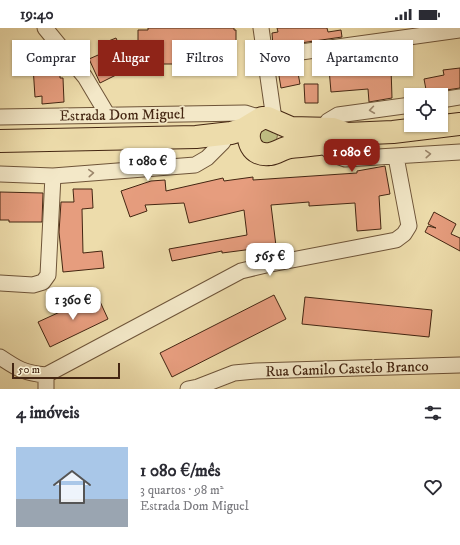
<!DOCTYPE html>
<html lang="pt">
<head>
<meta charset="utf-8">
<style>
	body { margin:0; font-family:"IM FELL DW Pica",serif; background:#f7f7f7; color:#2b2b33; height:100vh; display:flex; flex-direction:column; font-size:15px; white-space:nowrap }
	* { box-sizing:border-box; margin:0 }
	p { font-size:13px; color:#7c7c81 }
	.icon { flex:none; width:22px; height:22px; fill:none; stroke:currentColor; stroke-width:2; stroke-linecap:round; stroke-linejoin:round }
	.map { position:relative; height:361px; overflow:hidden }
	.panel { display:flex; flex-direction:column; background:#fff; flex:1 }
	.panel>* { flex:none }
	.top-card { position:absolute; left:12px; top:12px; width:436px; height:36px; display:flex; gap:8px }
	.fabs { position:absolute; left:404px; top:60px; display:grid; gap:8px }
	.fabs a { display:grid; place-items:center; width:44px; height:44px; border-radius:0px; background:#fff; box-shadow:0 1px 3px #0004; font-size:20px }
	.scale { position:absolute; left:12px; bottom:10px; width:108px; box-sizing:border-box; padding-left:4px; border:2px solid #442612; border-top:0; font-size:11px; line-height:14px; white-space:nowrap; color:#442612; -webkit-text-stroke:3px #f3e8c8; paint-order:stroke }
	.price { position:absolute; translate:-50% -34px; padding:0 9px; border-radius:8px; background:#fff; color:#222; font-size:13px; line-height:26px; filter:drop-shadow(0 1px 2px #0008) }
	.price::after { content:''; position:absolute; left:50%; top:24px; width:12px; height:9px; margin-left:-6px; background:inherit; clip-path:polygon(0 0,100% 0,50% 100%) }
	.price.selected { background:#8f2418; color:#fff }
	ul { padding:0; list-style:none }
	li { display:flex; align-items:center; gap:12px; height:100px; padding:0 16px }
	li span { display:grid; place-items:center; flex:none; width:112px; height:80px; border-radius:0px; color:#555 }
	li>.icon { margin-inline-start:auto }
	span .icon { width:48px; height:48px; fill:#fffc; stroke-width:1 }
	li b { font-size:17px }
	h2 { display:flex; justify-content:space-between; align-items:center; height:48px; padding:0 16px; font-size:17px }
	.pill { padding:0 14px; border-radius:0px; background:#fff; box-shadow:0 1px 3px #0004; font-size:14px; line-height:36px }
	.pill.selected { background:#8f2418; color:#fff }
	.status { display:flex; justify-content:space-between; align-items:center; height:28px; padding:0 20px; background:#fff; direction:ltr }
	.status svg { height:11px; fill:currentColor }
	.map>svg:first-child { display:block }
</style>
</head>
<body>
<div class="status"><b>19:40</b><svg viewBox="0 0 49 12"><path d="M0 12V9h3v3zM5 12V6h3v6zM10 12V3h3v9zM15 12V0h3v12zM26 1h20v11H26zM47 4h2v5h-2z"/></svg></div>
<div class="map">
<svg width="460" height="361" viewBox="0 0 460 361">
	<rect width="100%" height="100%" fill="#eddcab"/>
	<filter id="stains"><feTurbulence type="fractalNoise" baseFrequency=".005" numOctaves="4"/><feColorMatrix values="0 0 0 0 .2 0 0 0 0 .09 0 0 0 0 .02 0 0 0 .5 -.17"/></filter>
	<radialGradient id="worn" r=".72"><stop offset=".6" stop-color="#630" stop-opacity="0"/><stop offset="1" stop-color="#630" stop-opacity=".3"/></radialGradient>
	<!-- green -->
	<path fill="#c0be83" stroke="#82724a" d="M 259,99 L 278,104 L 276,115 L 266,119 L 255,105 Z"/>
	<!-- building -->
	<path fill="#e69d7e" stroke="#442612" d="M 148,0 L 234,0 L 234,2 L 236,2 L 236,36 L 138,36 L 138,2 L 148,2 Z
		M 277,0 L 327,0 L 328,4 L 341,2 L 342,9 L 273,19 L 272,5 L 278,4 Z
		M 116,10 L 125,30 L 113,35 L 118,46 L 100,55 L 89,31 L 105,24 L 101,16 Z
		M 47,22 L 49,41 L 60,41 L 60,50 L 63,50 L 64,74 L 42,76 L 42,68 L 35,69 L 32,23 Z
		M 345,27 L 346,34 L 354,34 L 355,42 L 391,40 L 392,70 L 369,74 L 368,61 L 331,64 L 328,29 Z
		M 296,34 L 300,56 L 281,60 L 277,36 Z
		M 460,40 L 460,60 L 440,63 L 434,67 L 427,67 L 424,51 L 444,47 L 443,42 Z
		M 304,56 L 318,56 L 318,75 L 305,75 Z
		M 385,138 L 390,166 L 379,168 L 381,201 L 357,203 L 355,175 L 309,178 L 309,174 L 271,177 L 276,218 L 222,225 L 222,223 L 172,233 L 169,221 L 247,207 L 244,182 L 189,195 L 184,175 L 145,177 L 147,183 L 130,189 L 121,163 L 151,153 L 165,152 L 166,163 L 223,150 L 224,153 L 253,149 L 253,152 L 357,145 L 357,143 Z
		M 73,161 L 92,161 L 93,180 L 82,181 L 83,225 L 102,223 L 104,240 L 63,244 L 59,204 L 61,174 L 74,174 Z
		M 0,164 L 43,165 L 42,194 L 9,194 L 9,192 L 0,192 Z
		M 434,184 L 456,196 L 451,206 L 460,210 L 460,223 L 425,204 L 428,198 L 436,200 L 428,196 Z
		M 97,267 L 108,291 L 50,319 L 38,294 Z
		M 274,267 L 286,291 L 172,349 L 160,325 Z
		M 305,269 L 432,282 L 429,309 L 302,296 Z"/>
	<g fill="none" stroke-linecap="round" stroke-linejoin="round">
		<!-- street casing -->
		<g stroke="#6e5438" stroke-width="17">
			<path id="street" d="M 45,0 L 85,49 L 107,86
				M 261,0 L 274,91
				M 265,29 L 460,2
				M 441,72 L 460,69
				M 0,89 L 245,85 L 262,90
				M 322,101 L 328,93 L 338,87 L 411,77
				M 321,115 L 334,127 L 345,131 L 460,124
				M 0,146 L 53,148 L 195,137 L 207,130 L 223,114
				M 0,255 L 33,257 L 43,254 L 48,247 L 53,148
				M 0,329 C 18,341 24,345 46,347
				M 46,361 L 46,347 L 241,243 L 266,237 L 396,212 L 404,206 L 409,198 L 396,129
				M 188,361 L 198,359 L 234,345 L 256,343 L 460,337"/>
		</g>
		<!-- primary casing -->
		<g stroke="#442612" stroke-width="24">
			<path id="primary" d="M 252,97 C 244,111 252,129 270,126 C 277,125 283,120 290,119 C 308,117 326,117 342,109
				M 0,113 L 196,109 L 231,105 L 244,101 L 262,90 L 268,90 L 291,100 L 333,101 L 347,106 L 393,104 L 460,96"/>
		</g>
		<!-- street -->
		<use href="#street" stroke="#f3e8c8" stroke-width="15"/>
		<!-- primary -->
		<use href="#primary" stroke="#eddcab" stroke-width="22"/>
	</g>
	<!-- one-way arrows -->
	<defs><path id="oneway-chevron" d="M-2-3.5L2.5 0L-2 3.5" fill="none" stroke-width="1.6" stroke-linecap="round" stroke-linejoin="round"/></defs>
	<g stroke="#9c876d">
		<use href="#oneway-chevron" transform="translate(372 82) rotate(172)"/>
		<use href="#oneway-chevron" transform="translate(428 126) rotate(-4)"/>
		<use href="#oneway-chevron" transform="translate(91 145) rotate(-4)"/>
	</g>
	<g text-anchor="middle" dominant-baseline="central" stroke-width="3.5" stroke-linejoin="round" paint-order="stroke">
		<!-- street labels -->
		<g font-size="15" fill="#442612" stroke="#f3e8c8">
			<text transform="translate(122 87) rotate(-1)">Estrada Dom Miguel</text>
			<text transform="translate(347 341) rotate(-2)">Rua Camilo Castelo Branco</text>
		</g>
	</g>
	<rect width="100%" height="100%" filter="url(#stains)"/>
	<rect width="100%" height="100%" fill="url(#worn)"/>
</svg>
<div class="fabs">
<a><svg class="icon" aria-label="locate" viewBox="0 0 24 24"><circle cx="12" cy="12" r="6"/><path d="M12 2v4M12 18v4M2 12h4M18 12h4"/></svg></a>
</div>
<div class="scale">50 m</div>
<b class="price selected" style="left:352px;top:145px">1 080 €</b>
<b class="price" style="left:148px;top:154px">1 080 €</b>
<b class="price" style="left:270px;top:249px">565 €</b>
<b class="price" style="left:73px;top:293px">1 360 €</b>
<div class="top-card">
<a class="pill">Comprar</a>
<a class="pill selected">Alugar</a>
<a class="pill">Filtros</a>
<a class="pill">Novo</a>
<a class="pill">Apartamento</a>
</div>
</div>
<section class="panel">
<h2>4 imóveis<svg class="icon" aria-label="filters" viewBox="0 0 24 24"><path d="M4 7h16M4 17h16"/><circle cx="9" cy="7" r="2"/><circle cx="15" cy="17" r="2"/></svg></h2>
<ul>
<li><span style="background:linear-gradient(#a9c7e8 65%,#9aa5b1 0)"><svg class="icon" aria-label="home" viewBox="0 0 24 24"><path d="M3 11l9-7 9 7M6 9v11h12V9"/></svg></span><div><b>1 080 €/mês</b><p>3 quartos · 98 m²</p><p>Estrada Dom Miguel</p></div><svg class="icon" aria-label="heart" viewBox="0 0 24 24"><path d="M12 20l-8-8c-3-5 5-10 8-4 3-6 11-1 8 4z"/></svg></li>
</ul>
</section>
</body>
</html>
